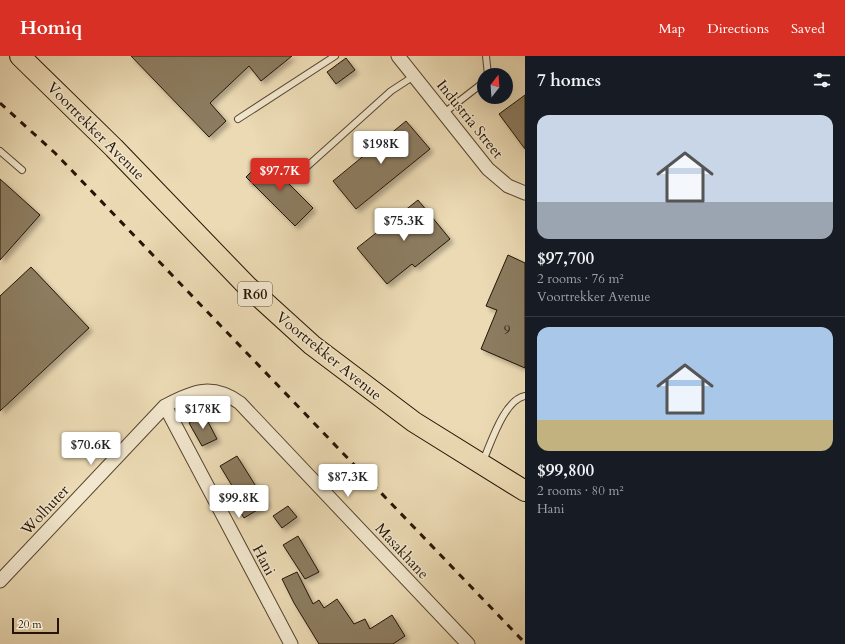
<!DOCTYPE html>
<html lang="en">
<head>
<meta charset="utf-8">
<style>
	body { margin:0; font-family:Cardo,serif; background:#242831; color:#f1f3f6; height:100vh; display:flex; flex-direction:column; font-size:15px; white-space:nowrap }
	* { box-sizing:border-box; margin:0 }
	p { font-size:13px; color:#9ea1a6 }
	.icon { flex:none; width:22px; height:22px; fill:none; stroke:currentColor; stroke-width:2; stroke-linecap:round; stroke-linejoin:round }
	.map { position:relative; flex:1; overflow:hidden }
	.sheet { display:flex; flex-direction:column; background:#171b24; width:320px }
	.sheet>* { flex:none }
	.needle { width:26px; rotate:17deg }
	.buttons { position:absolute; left:477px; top:12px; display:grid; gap:8px }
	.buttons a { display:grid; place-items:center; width:36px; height:36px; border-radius:50%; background:#171b24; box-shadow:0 4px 16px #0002; font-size:20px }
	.scale { position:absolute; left:12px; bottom:10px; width:47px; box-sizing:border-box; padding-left:4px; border:2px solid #251404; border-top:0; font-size:11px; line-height:14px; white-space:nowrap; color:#251404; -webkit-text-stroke:3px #f2e7ce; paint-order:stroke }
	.price { position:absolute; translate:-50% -34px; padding:0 9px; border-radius:4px; background:#fff; color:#222; font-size:13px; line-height:26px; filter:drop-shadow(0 1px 2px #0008) }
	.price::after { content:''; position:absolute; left:50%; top:24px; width:12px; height:9px; margin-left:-6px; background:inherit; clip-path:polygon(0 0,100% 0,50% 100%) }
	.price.selected { background:#d93025; color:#fff }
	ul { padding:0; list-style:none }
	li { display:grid; align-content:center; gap:8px; height:212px; padding:0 12px }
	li+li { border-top:1px solid #363941 }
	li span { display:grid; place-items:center; height:124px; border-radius:12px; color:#555 }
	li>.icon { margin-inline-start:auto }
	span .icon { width:72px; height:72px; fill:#fffc; stroke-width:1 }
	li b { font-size:17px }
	h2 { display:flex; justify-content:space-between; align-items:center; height:48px; padding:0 12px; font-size:17px }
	header { display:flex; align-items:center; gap:24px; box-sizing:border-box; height:56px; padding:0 20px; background:#d93025; color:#fff }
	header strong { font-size:19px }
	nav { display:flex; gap:22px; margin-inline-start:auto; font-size:14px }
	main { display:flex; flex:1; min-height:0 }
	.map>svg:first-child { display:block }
</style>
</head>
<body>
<header>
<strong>Homiq</strong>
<nav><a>Map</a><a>Directions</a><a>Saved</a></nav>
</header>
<main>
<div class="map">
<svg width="525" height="588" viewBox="0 0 525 588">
	<defs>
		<filter id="shadow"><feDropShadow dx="3.5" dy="3.5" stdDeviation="2" flood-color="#0004"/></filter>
	</defs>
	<rect width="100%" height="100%" fill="#ebdab4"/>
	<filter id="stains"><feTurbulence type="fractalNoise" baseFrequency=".005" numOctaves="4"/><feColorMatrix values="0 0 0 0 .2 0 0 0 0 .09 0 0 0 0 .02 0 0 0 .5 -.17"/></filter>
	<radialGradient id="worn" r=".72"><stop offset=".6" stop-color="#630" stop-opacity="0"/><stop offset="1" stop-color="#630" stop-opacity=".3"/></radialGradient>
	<!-- building -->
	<path fill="#8c7b60" stroke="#251404" filter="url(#shadow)" d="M 131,0 L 292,0 L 261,25 L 249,10 L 210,47 L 226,65 L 209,81 Z
		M 346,2 L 355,14 L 336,28 L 327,16 Z
		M 525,39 L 525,93 L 499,58 Z
		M 406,65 L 430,93 L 356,153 L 333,125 Z
		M 264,103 L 313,152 L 295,170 L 246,121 Z
		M 0,123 L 40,159 L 0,204 Z
		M 418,144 L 450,183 L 415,211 L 412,208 L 387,228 L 357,192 Z
		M 508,199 L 525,207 L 525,312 L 481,293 L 497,254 L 486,250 Z
		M 31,211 L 89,272 L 0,355 L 0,240 Z
		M 204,358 L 217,383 L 202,390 L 189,367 Z
		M 237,400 L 267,448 L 244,462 L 228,437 L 234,433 L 220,410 Z
		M 288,450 L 297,461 L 282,472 L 273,460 Z
		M 298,480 L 319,516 L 305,523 L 283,489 Z
		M 297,516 L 313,548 L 319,544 L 324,552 L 337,543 L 354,568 L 365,563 L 370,573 L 392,559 L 405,580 L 393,588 L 319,588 L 294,547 L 282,523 Z"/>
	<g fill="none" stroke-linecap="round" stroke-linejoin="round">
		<!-- lane casing -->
		<g stroke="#564630" stroke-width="8">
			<path id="lane" d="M 486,0 L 488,19
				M 444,57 L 484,26
				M 238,63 L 335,0
				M 0,95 L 22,114
				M 301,116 L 391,35 L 414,20
				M 483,405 C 491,387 504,344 525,340"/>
		</g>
		<!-- street casing -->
		<g stroke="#564630" stroke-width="15">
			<path id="street" d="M 398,0 L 488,113 L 508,130 L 525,137
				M 165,350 L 291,588
				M 0,525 L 165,350 C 193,335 212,327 240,347 L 468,588"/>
		</g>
		<!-- primary casing -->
		<g stroke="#251404" stroke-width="22">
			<path id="primary" d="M 20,0 L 114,92 L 247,230 L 312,289 L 414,366 L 525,435"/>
		</g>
		<!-- lane -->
		<use href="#lane" stroke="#f2e7ce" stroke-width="6"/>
		<!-- street -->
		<use href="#street" stroke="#f2e7ce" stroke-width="13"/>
		<!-- primary -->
		<use href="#primary" stroke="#ebdab4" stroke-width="20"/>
		<!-- rail -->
		<path stroke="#251404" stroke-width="3" stroke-dasharray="7 7" stroke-linecap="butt" d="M 0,47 L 55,97 L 525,587"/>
	</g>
	<g text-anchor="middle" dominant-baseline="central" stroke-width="3" stroke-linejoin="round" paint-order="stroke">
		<!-- number labels -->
		<g font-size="13" fill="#3f2e1b">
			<text x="507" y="274">9</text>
		</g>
		<!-- shield labels -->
		<rect fill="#f2e7ce" stroke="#625341" stroke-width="1" x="238" y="226" width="34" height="24" rx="3"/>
		<g font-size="14" font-weight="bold" fill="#251404">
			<text x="255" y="238">R60</text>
		</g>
		<!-- street labels -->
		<g font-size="15" fill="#251404" stroke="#f2e7ce">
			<text transform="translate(470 63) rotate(51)">Industria Street</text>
			<text transform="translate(96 75) rotate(45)">Voortrekker Avenue</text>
			<text transform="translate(329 300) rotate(39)">Voortrekker Avenue</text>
			<text transform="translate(45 454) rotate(-47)">Wolhuter</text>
			<text transform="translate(402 495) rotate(47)">Masakhane</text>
			<text transform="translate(264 504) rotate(62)">Hani</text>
		</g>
	</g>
	<rect width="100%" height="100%" filter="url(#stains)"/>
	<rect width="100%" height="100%" fill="url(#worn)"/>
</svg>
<div class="buttons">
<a><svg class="needle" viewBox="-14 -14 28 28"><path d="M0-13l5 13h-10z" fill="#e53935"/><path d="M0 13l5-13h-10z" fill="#9ea1a6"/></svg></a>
</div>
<div class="scale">20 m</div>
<b class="price" style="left:381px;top:109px">$198K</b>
<b class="price selected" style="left:280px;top:136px">$97.7K</b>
<b class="price" style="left:404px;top:186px">$75.3K</b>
<b class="price" style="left:203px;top:374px">$178K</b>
<b class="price" style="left:91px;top:410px">$70.6K</b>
<b class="price" style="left:348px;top:442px">$87.3K</b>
<b class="price" style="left:239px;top:463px">$99.8K</b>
</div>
<section class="sheet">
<h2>7 homes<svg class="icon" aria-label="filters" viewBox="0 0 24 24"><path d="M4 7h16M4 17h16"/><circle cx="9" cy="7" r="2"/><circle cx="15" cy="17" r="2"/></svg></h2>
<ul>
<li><span style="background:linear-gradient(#c9d6e8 70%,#9aa5b1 0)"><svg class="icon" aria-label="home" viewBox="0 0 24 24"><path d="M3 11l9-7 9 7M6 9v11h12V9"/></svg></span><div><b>$97,700</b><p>2 rooms · 76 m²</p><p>Voortrekker Avenue</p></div></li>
<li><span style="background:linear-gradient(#a9c7e8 75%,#c2b280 0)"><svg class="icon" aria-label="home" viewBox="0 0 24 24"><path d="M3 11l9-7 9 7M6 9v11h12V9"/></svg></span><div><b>$99,800</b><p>2 rooms · 80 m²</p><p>Hani</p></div></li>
</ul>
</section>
</main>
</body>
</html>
